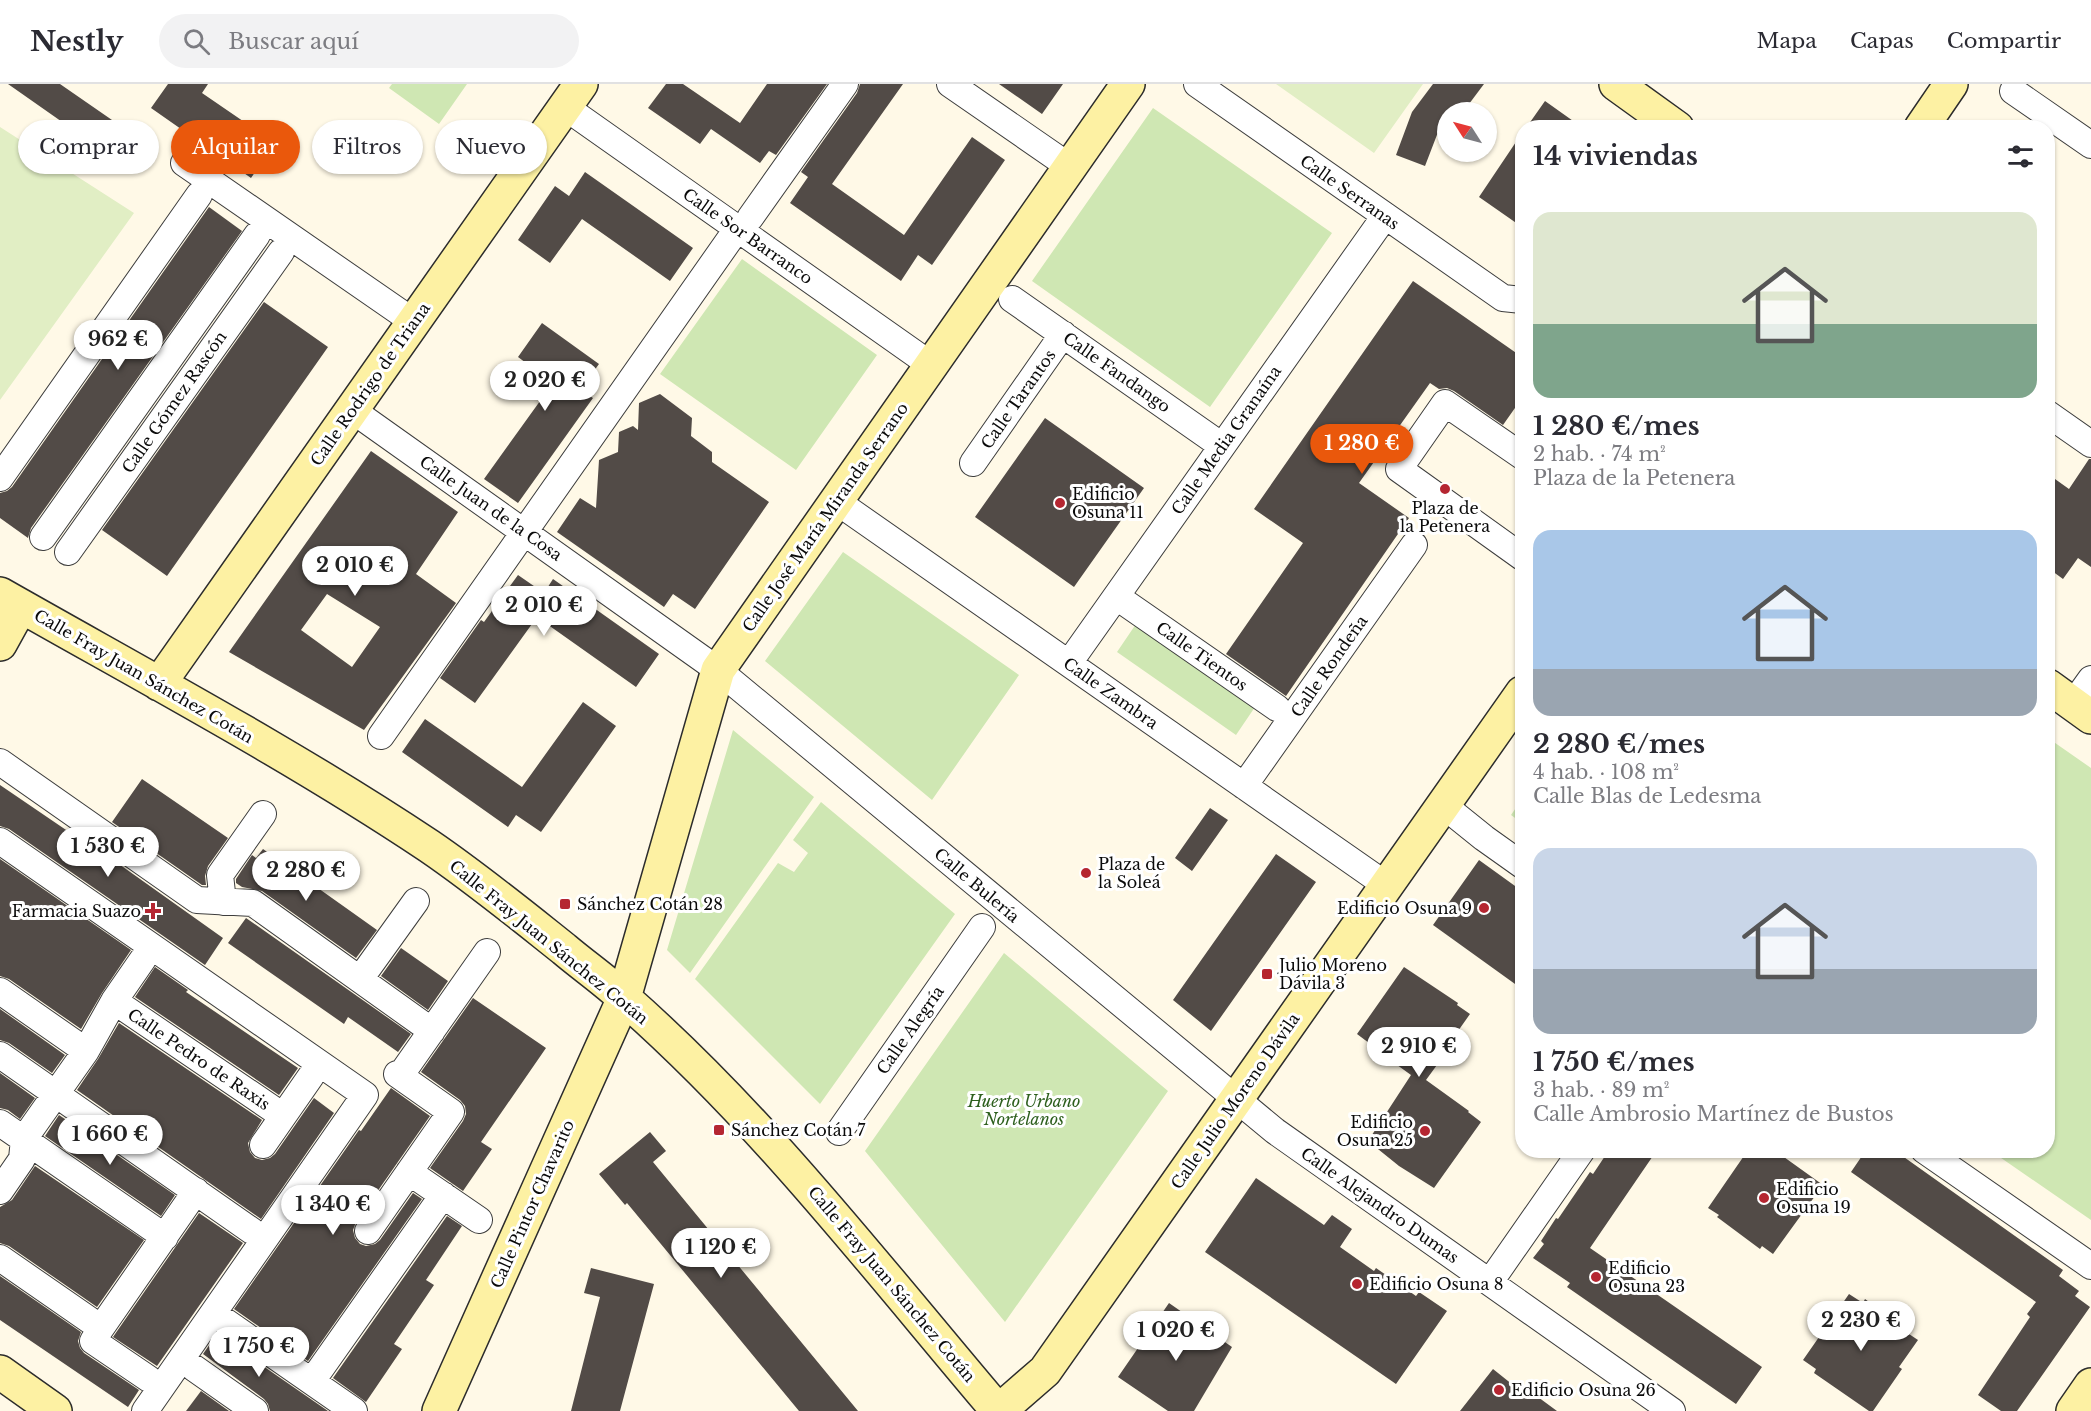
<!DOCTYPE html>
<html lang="es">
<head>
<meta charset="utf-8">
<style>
	body { margin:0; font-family:"Libre Baskerville",serif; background:#f2f2f3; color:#2b2b33; height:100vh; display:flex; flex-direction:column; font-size:22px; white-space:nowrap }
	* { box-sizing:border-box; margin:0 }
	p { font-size:20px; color:#7c7c81 }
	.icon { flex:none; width:33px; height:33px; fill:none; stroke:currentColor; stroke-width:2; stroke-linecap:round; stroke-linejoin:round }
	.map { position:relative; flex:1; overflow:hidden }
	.details { position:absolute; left:1515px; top:36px; width:540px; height:1038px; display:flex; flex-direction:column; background:#fff; border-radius:24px; box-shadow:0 2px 4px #0004 }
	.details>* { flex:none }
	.guide { position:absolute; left:18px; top:36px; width:570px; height:54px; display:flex; gap:12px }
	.needle { width:39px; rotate:306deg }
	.fabs { position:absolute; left:1437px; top:18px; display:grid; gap:12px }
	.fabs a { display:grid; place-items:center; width:60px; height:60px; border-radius:50%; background:#fff; box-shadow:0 2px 4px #0004; font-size:30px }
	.price { position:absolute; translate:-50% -51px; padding:0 14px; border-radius:21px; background:#fff; color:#222; font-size:20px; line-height:39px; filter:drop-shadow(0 2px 3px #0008) }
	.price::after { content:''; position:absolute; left:50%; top:36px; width:18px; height:14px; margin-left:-9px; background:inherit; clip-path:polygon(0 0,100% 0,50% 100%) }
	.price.on { background:#ea580c; color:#fff }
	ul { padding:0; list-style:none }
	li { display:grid; align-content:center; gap:12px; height:318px; padding:0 18px }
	li span { display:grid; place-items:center; height:186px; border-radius:18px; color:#555 }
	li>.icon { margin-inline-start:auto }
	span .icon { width:108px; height:108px; fill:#fffc; stroke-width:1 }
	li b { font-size:26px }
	h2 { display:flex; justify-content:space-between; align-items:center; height:72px; padding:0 18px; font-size:26px }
	.chip { padding:0 21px; border-radius:27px; background:#fff; box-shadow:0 2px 4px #0004; font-size:21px; line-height:54px }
	.chip.on { background:#ea580c; color:#fff }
	header { display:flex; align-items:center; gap:36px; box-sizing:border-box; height:84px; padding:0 30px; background:#fff; border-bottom:2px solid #e1e1e2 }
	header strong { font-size:28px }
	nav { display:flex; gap:33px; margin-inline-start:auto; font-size:21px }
	.search { width:420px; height:54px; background:#f2f2f3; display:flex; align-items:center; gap:15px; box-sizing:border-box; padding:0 21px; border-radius:33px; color:#7c7c81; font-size:22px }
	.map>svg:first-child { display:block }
</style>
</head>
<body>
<header>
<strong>Nestly</strong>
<div class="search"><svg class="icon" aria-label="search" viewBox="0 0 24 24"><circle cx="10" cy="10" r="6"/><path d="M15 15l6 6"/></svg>Buscar aquí</div>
<nav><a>Mapa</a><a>Capas</a><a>Compartir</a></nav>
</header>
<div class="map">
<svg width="2091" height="1327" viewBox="0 0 2091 1327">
	<rect width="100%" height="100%" fill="#fff9e7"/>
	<!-- green -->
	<path fill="#cfe7b3" d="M 392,0 L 467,0 L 439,40 L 389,4 Z
		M 1153,24 L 1332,149 L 1210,323 L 1032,197 Z
		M 742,175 L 877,271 L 796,386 L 660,290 Z
		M 843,468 L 1019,591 L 932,716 L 765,577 Z
		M 1136,540 L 1255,623 L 1236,651 L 1117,568 Z
		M 733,646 L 814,713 L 690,889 L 667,866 Z
		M 2048,654 L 2091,684 L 2091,1136 L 1991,1067 L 2048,1066 Z
		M 1522,715 L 1522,739 L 1511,731 Z
		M 821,718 L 955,830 L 820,1020 L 695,895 L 778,779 L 794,788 L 808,769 L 793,756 Z
		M 1004,869 L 1168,1007 L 1005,1238 L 865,1067 Z"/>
	<!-- pitch -->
	<path fill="#e1eec4" d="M 1276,0 L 1423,0 L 1374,69 Z
		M 0,43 L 134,129 L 0,316 Z"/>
	<!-- building -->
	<path fill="#524b47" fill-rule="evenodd" d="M 8,0 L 60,0 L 112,36 L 95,61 Z
		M 168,0 L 208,0 L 202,9 L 275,59 L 251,94 L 151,24 Z
		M 666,0 L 683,0 L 740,39 L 767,0 L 827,0 L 776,71 L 769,67 L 760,79 L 711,45 L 700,60 L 648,24 Z
		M 860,0 L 903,0 L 832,100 L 904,151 L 972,53 L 1005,76 L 932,181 L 918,171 L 901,197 L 790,119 L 808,93 L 801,88 L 857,9 Z
		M 999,0 L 1063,0 L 1042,30 Z
		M 1433,0 L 1484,0 L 1463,28 L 1448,28 L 1448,48 L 1440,43 L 1425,82 L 1396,71 L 1412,28 Z
		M 1545,17 L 1583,44 L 1526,44 Z
		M 1522,49 L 1522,143 L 1479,113 Z
		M 585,88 L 693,164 L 670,197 L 582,135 L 550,179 L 518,156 L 555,102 L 569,112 Z
		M 209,123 L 242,147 L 31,444 L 28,454 L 0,434 L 0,409 L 7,407 L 12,403 Z
		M 1413,197 L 1522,273 L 1522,314 L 1503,341 L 1454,307 L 1447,304 L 1439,305 L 1430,299 L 1359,399 L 1409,434 L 1286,612 L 1226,570 L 1303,459 L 1254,425 Z
		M 264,218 L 328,263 L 167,492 L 102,446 Z
		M 542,239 L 599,280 L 580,306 L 593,314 L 518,419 L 484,395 L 553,299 L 518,273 Z
		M 660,310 L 692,334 L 691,352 L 712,368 L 712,378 L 769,418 L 695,525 L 673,510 L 664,523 L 557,448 L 580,414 L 596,424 L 599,376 L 618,368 L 619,348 L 633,342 L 638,346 L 639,319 Z
		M 1045,334 L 1144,404 L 1074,503 L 975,433 Z
		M 371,367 L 458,428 L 416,490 L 456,519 L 364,646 L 229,568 ZM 327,510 L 380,543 L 352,583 L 301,546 Z
		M 2089,375 L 2091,375 L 2091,483 L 2078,474 L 2063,495 L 2048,484 L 2048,390 L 2069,405 Z
		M 518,491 L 544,509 L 553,495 L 659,570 L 636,603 L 537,533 L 475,619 L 440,594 L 481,536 L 484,538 Z
		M 583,618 L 616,642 L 541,748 L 516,731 L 508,743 L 402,668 L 425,635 L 522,703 Z
		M 142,695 L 228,754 L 208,782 L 205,792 L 206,801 L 202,801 L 112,738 Z
		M 0,701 L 94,765 L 95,763 L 223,854 L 205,881 L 9,745 L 0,742 Z
		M 1210,724 L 1228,736 L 1192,787 L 1175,774 Z
		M 263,765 L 377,846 L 356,874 L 262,807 L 242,803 L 236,799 L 236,795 L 252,771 L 256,774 Z
		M 1276,770 L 1316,798 L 1211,947 L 1173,916 Z
		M 0,775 L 131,866 L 102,909 L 81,945 L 9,895 L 0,892 Z
		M 1479,776 L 1522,807 L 1522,905 L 1433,841 Z
		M 246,834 L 411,950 L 398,968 L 348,933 L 344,940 L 228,859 Z
		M 401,864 L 448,897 L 428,926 L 381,892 Z
		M 155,883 L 188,906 L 186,908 L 298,984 L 279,1011 L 135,913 Z
		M 1404,883 L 1458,919 L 1457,921 L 1470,930 L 1451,957 L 1453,959 L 1426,996 L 1469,1027 L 1468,1028 L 1481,1038 L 1434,1104 L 1399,1082 L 1368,1057 L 1411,991 L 1368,960 L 1369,959 L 1357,950 Z
		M 473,914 L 546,964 L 481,1058 L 492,1065 L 463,1107 L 430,1084 L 463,1037 L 466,1030 L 465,1022 L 460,1016 L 421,988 Z
		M 0,925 L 65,971 L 52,989 L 9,959 L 0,956 Z
		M 119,939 L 262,1036 L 248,1059 L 250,1068 L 255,1074 L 262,1076 L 270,1074 L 275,1070 L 314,1014 L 334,1029 L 261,1135 L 77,1006 L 98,975 Z
		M 0,989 L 35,1014 L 20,1035 L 8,1026 L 0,1024 Z
		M 391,1004 L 430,1032 L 356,1138 L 353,1146 L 355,1154 L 360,1160 L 366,1162 L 375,1160 L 380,1156 L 413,1109 L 422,1115 L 308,1277 L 234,1225 L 359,1046 L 361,1047 Z
		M 59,1031 L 175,1111 L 161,1132 L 45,1052 Z
		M 650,1048 L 666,1067 L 653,1078 L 858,1327 L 799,1327 L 627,1119 L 625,1121 L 599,1090 Z
		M 1609,1066 L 1657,1066 L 1590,1164 L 1762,1283 L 1736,1320 L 1567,1203 L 1570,1199 L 1533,1174 L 1544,1160 L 1541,1157 L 1556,1134 L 1558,1135 L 1590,1088 L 1593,1090 Z
		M 1748,1066 L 1774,1066 L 1823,1101 L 1773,1170 L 1762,1162 L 1760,1165 L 1717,1133 L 1719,1131 L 1708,1124 Z
		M 1866,1066 L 1894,1066 L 2063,1186 L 2059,1192 L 2079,1207 L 2075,1212 L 2090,1223 L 2017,1327 L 2001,1327 L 1978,1311 L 2030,1233 L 2027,1230 L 2036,1218 L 1851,1088 Z
		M 35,1082 L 144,1156 L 97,1223 L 9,1162 L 0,1159 L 0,1123 L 12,1116 Z
		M 1256,1094 L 1324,1141 L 1332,1131 L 1352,1145 L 1340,1163 L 1374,1187 L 1376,1184 L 1416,1212 L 1419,1208 L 1447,1227 L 1396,1300 L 1205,1168 Z
		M 199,1129 L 243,1159 L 157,1282 L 113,1253 Z
		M 447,1132 L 462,1142 L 426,1196 L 434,1201 L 394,1260 L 402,1265 L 366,1318 L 333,1294 Z
		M 591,1184 L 654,1200 L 620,1327 L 571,1327 L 600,1213 L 584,1209 Z
		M 0,1192 L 81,1248 L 78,1257 L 80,1264 L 84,1269 L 139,1306 L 128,1323 L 0,1236 Z
		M 1849,1210 L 1863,1219 L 1865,1215 L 1908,1246 L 1906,1248 L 1918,1256 L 1899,1283 L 1902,1285 L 1873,1327 L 1869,1327 L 1814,1289 L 1816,1285 L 1803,1276 Z
		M 1169,1219 L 1232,1263 L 1194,1327 L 1168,1327 L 1118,1293 Z
		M 217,1250 L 328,1327 L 270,1327 L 268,1320 L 264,1315 L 203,1270 Z
		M 1493,1285 L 1513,1301 L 1516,1297 L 1557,1327 L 1460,1327 Z
		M 201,1307 L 229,1327 L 186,1327 Z"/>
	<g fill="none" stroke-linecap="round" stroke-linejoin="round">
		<!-- street casing -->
		<g stroke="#3d3d3d" stroke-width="28">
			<path id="street" d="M 950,0 L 1070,83
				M 1197,0 L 1503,214 L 1522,216
				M 2013,7 L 2091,61
				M 565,23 L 931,281
				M 184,79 L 414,238
				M 750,134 L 845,0
				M 1012,215 L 1222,362
				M 352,326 L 718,586 L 1275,1047 L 1672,1327
				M 2048,330 L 2091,360
				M 1522,372 L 1445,319 L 1399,385 L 1522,473
				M 973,379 L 1063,250
				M 0,394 L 199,111
				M 836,417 L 1386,801
				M 43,453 L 257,151
				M 68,468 L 281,168
				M 1127,520 L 1277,624
				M 1069,579 L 1385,132
				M 2073,620 L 2091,595
				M 381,652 L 737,145
				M 0,678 L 197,816 L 253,819 L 432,947
				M 1244,702 L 1414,461
				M 1443,721 L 1484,754 L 1522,781
				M 0,757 L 365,1011 L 145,1327
				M 223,818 L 220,791 L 263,730
				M 360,895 L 416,817
				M 0,907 L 86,967
				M 114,917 L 283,1032
				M 0,971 L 252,1147
				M 400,992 L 487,868
				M 0,1039 L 165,1153
				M 839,1048 L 982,843
				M 263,1061 L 311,992
				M 1924,1066 L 2091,1182
				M 409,1088 L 479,1136
				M 0,1107 L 22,1075 L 24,1055 L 86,967 L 114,917 L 143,875
				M 368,1147 L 451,1028 L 397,990
				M 0,1174 L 101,1244 L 93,1257 L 149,1295
				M 1490,1198 L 1582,1066
				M 226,1238 L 354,1327
				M 101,1244 L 196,1107
				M 194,1284 L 255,1327
				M 312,1297 L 443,1111"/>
		</g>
		<!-- secondary casing -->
		<g stroke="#2c2c2c" stroke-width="36">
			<path id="secondary" d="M 1616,0 L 1677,44
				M 1921,44 L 1951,0
				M 0,510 C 144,592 291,670 429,762 C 476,794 520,830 564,865 C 584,882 606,897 625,915 C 765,1038 878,1186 998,1327
				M 0,560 L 21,522
				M 159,600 L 581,0
				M 2048,602 L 2091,633
				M 0,1288 L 55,1327
				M 439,1327 L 624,914 L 718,586 L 1128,0
				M 999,1327 L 1045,1287 L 1522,609
				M 2073,1327 L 2091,1301"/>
		</g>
		<!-- street -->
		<use href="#street" stroke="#fff" stroke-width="26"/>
		<!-- secondary -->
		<use href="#secondary" stroke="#fdf1a3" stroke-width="33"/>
	</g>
	<!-- markers -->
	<g fill="#b52631" stroke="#fff" stroke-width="2">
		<circle cx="1445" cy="405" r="6"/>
		<circle cx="1060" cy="419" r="6"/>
		<circle cx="1086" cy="789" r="6"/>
		<rect x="559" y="814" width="12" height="12" rx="3"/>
		<circle cx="1484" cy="824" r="6"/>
		<path d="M150 818h6v6h6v6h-6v6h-6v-6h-6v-6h6z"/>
		<rect x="1261" y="884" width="12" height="12" rx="3"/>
		<rect x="713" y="1040" width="12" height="12" rx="3"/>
		<circle cx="1425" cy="1047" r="6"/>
		<circle cx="1764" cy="1114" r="6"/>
		<circle cx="1596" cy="1193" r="6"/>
		<circle cx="1357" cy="1200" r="6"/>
		<circle cx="1499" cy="1306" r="6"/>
	</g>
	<g text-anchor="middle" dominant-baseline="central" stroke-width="6" stroke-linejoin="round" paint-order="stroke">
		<!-- street labels -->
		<g font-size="16" fill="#0a0a0a" stroke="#fff">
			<text transform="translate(1350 108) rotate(35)">Calle Serranas</text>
			<text transform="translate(748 152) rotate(35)">Calle Sor Barranco</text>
			<text transform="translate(1117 288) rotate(35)">Calle Fandango</text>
			<text transform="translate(370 300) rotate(-55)">Calle Rodrigo de Triana</text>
			<text transform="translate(1018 315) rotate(-55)">Calle Tarantos</text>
			<text transform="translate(174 318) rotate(-55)">Calle Gómez Rascón</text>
			<text transform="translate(1226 356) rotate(-55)">Calle Media Granaína</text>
			<text transform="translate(491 424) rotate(35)">Calle Juan de la Cosa</text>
			<text transform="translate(825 433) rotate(-55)">Calle José María Miranda Serrano</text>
			<text transform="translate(1202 572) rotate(35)">Calle Tientos</text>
			<text transform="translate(1329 582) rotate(-55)">Calle Rondeña</text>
			<text transform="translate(144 592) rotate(30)">Calle Fray Juan Sánchez Cotán</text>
			<text transform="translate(1111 609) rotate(35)">Calle Zambra</text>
			<text transform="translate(977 801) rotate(40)">Calle Bulería</text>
			<text transform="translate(549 858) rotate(39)">Calle Fray Juan Sánchez Cotán</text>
			<text transform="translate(910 946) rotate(-55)">Calle Alegría</text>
			<text transform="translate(199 975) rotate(34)">Calle Pedro de Raxis</text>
			<text transform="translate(1235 1017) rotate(-55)">Calle Julio Moreno Dávila</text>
			<text transform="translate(532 1120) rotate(-66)">Calle Pintor Chavarito</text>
			<text transform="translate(1380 1121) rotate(35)">Calle Alejandro Dumas</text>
			<text transform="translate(892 1200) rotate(50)">Calle Fray Juan Sánchez Cotán</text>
		</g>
		<!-- poi labels -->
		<g font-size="16" fill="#0a0a0a" stroke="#fff" text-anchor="start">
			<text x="1072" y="410">Edificio<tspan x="1072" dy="18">Osuna 11</tspan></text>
			<text x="1445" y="424" text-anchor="middle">Plaza de<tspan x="1445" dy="18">la Petenera</tspan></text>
			<text x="1098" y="780">Plaza de<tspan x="1098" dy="18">la Soleá</tspan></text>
			<text x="577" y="820">Sánchez Cotán 28</text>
			<text x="1472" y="824" text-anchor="end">Edificio Osuna 9</text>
			<text x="141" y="827" text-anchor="end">Farmacia Suazo</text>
			<text x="1279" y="881">Julio Moreno<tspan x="1279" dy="18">Dávila 3</tspan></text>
			<text x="1413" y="1038" text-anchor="end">Edificio<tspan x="1413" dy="18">Osuna 25</tspan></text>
			<text x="731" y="1046">Sánchez Cotán 7</text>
			<text x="1776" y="1105">Edificio<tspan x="1776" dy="18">Osuna 19</tspan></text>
			<text x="1608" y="1184">Edificio<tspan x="1608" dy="18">Osuna 23</tspan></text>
			<text x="1369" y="1200">Edificio Osuna 8</text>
			<text x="1511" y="1306">Edificio Osuna 26</text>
		</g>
		<!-- park labels -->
		<g font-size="16" font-style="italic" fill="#2d5f1d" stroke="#fff">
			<text x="1024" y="1017">Huerto Urbano<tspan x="1024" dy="18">Nortelanos</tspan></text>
		</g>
	</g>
</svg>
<div class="fabs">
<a><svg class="needle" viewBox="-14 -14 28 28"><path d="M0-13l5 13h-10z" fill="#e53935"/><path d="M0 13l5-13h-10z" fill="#7c7c81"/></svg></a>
</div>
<b class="price" style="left:118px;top:287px">962 €</b>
<b class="price" style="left:545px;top:328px">2 020 €</b>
<b class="price on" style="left:1362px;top:391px">1 280 €</b>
<b class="price" style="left:355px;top:513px">2 010 €</b>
<b class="price" style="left:544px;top:553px">2 010 €</b>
<b class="price" style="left:108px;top:794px">1 530 €</b>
<b class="price" style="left:306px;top:818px">2 280 €</b>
<b class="price" style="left:1419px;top:994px">2 910 €</b>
<b class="price" style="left:110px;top:1082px">1 660 €</b>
<b class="price" style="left:333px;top:1152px">1 340 €</b>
<b class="price" style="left:721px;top:1195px">1 120 €</b>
<b class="price" style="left:1861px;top:1268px">2 230 €</b>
<b class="price" style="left:1176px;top:1278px">1 020 €</b>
<b class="price" style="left:259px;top:1294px">1 750 €</b>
<div class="guide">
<a class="chip">Comprar</a>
<a class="chip on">Alquilar</a>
<a class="chip">Filtros</a>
<a class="chip">Nuevo</a>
</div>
<section class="details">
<h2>14 viviendas<svg class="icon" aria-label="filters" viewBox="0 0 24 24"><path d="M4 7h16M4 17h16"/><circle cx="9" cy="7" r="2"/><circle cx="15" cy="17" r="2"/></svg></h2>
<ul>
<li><span style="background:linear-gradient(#dfe7d0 60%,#7fa58c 0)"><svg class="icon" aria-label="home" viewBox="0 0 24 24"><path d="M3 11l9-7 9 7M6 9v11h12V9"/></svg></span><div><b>1 280 €/mes</b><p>2 hab. · 74 m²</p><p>Plaza de la Petenera</p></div></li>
<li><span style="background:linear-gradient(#a9c7e8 75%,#9aa5b1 0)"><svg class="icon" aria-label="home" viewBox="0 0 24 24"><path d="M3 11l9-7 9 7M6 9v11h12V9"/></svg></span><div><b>2 280 €/mes</b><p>4 hab. · 108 m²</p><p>Calle Blas de Ledesma</p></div></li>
<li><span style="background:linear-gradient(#c9d6e8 65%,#9aa5b1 0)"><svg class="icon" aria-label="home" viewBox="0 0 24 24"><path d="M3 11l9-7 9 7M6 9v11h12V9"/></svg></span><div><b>1 750 €/mes</b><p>3 hab. · 89 m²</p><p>Calle Ambrosio Martínez de Bustos</p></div></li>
</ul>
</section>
</div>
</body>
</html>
